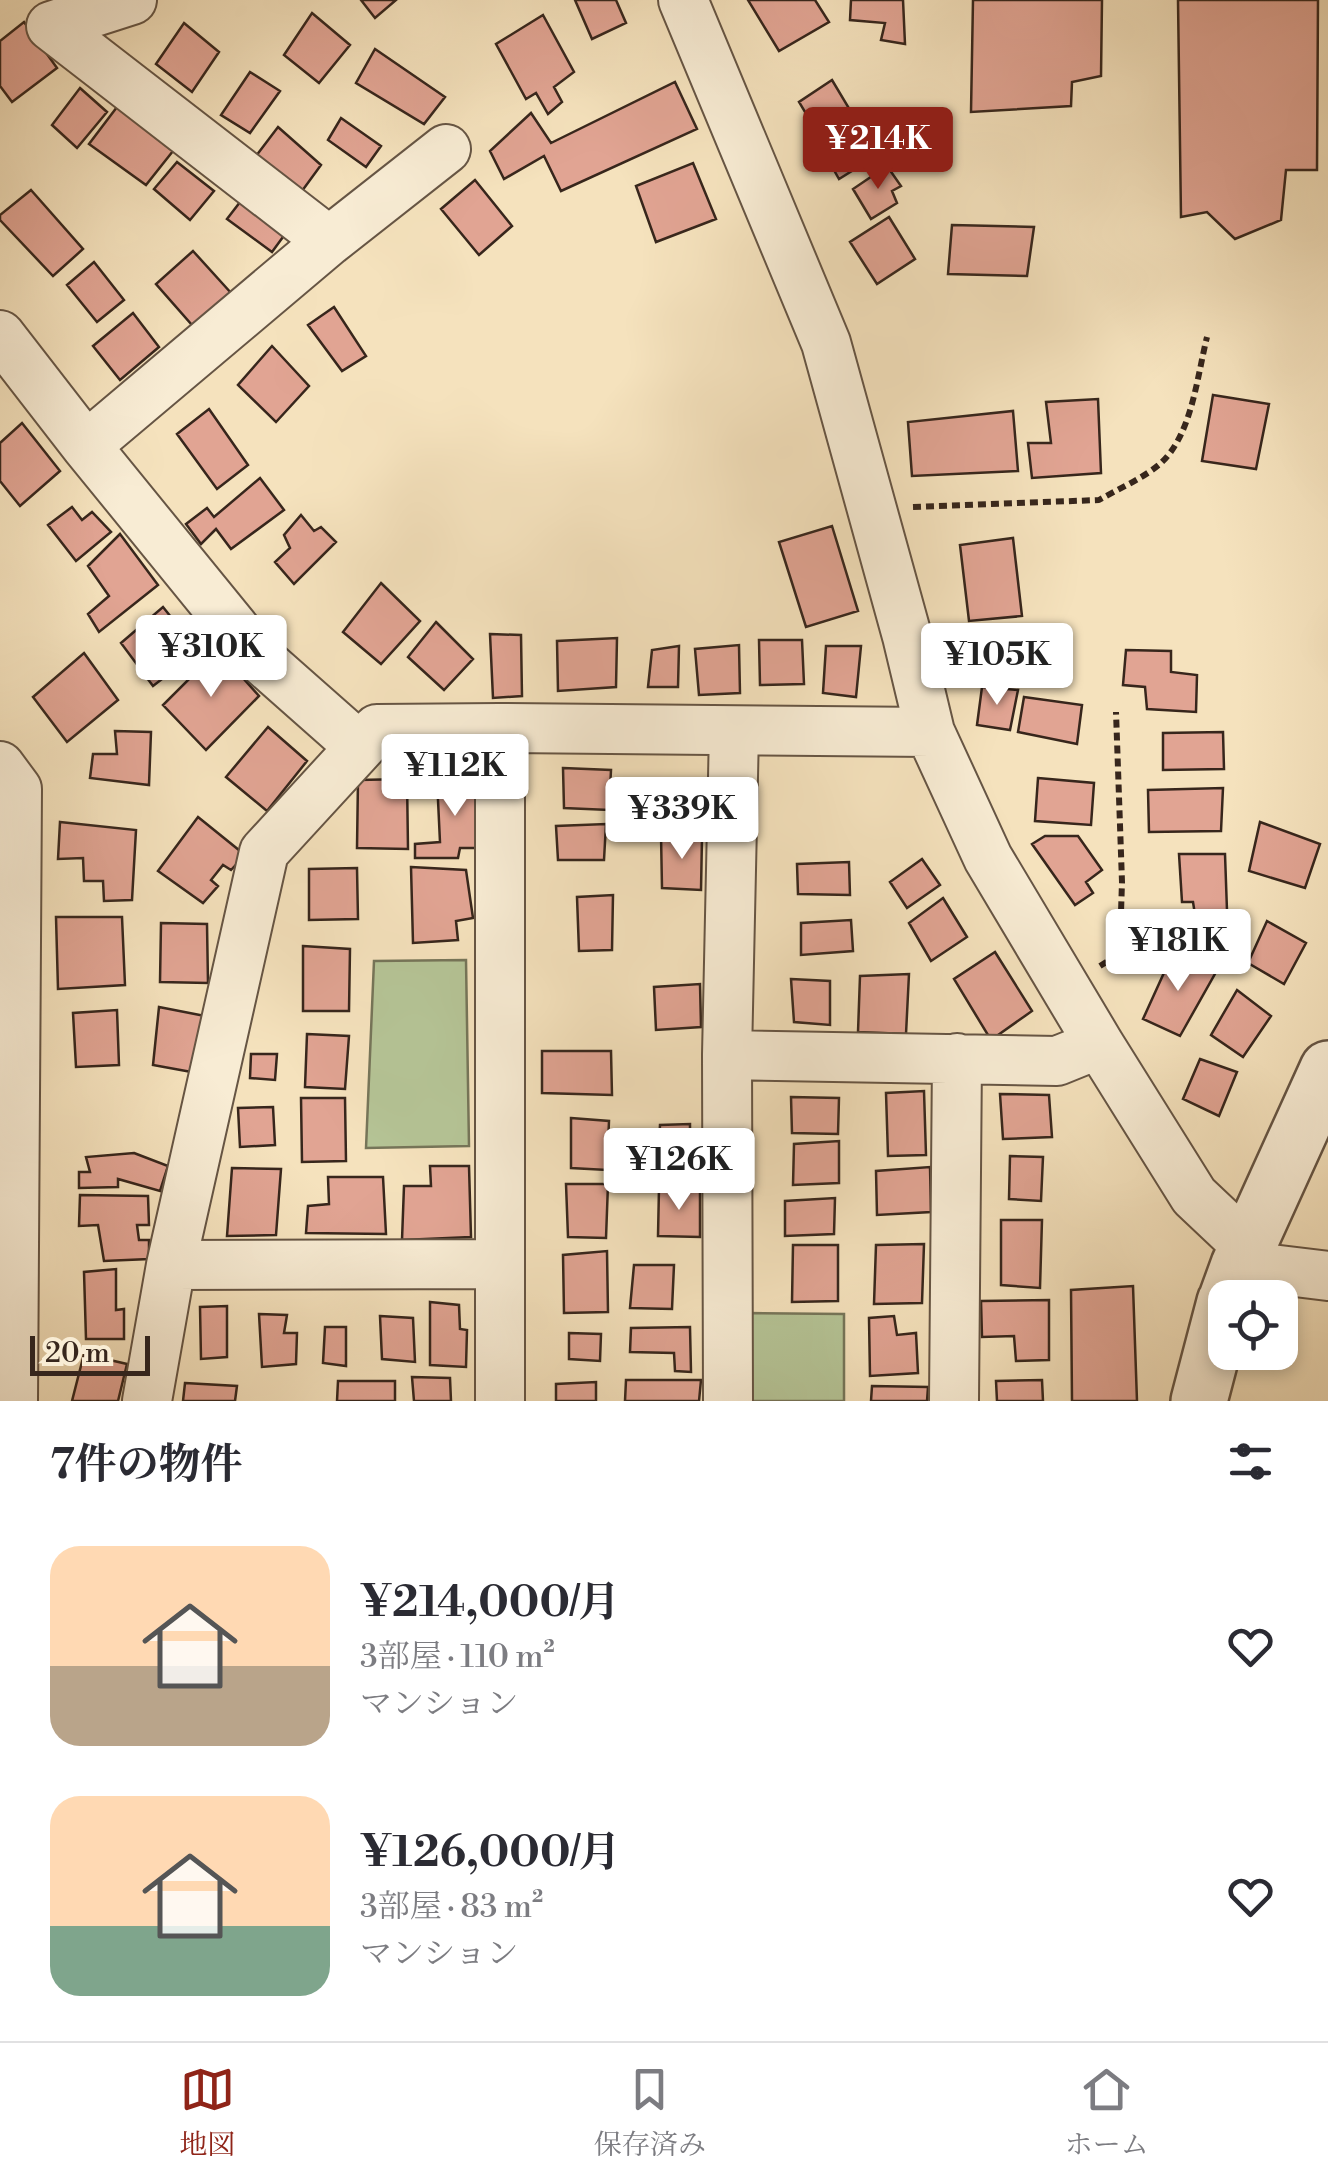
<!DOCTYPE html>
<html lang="ja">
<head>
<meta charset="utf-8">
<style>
	body { margin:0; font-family:"Libre Bodoni","Noto Serif JP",serif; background:#f7f7f7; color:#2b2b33; height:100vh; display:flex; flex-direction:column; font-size:38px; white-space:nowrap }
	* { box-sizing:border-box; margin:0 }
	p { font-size:32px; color:#7c7c81 }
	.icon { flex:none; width:55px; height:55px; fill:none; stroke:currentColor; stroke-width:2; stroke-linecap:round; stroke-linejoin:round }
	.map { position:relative; height:1401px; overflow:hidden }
	.drawer { display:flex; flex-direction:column; background:#fff; flex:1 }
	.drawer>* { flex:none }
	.tools { position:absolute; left:1208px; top:1280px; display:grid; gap:20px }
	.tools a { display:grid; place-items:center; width:90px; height:90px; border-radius:20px; background:#fff; box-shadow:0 5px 15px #0003; font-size:50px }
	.scale { position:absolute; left:30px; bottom:25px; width:120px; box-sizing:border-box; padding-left:10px; border:5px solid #37261c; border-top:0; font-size:28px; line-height:35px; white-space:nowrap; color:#37261c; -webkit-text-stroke:8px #f8ecd4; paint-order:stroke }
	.price { position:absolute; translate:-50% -85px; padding:0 22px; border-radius:10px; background:#fff; color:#222; font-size:32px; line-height:65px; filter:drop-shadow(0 2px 5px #0008) }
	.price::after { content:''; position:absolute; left:50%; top:60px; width:30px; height:22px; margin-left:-15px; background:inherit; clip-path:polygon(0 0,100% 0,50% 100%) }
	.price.on { background:#8f2418; color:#fff }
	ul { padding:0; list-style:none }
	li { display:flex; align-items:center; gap:30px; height:250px; padding:0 50px }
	li span { display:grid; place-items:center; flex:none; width:280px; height:200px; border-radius:30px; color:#555 }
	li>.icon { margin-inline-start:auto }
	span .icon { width:120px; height:120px; fill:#fffc; stroke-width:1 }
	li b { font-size:42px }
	h2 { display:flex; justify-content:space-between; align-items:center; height:120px; padding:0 50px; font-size:42px }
	.dock { display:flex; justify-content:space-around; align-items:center; height:140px; border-top:2px solid #e1e1e2; background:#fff; font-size:28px; color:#7c7c81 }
	.dock a { display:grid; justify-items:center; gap:5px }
	.dock .on { color:#8f2418 }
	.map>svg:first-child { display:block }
</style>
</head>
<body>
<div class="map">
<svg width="1328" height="1401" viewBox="0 0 1328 1401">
	<rect width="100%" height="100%" fill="#f5e2bd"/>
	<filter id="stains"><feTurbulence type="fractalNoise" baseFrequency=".002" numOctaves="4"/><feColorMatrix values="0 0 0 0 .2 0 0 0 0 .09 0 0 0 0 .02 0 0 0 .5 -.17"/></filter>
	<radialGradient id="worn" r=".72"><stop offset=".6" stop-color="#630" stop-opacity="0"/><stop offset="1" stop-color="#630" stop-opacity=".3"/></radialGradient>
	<!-- green -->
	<path fill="#b5c496" stroke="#767559" stroke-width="2.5" d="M 466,960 L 469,1146 L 366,1148 L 374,961 Z
		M 749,1313 L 844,1314 L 844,1401 L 747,1401 Z"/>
	<!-- building -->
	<path fill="#e1a493" stroke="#37261c" stroke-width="2.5" d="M 361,0 L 396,0 L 375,18 Z
		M 575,0 L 616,0 L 626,23 L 592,39 Z
		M 748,0 L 815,0 L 829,22 L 779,51 Z
		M 851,0 L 903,0 L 905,44 L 881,40 L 885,23 L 850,20 Z
		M 973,0 L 1102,0 L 1101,76 L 1072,82 L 1071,106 L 971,112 Z
		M 1178,0 L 1318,0 L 1317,170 L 1286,170 L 1281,220 L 1235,239 L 1207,212 L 1181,217 Z
		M 312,13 L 350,45 L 319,83 L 284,55 Z
		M 543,15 L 574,72 L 554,87 L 562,102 L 548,114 L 536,93 L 526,99 L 496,44 Z
		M 24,22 L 57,68 L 12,102 L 0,86 L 0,41 Z
		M 184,23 L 219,52 L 192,92 L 156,64 Z
		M 375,49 L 445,97 L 424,124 L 356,83 Z
		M 250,72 L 280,91 L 250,133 L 221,115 Z
		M 832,80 L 850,110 L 817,132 L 799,102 Z
		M 675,82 L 697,129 L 561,191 L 544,156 L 504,179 L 490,151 L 531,113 L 551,143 Z
		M 80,88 L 107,112 L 77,148 L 52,125 Z
		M 117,107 L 173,151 L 146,185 L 89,144 Z
		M 867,116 L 887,149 L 839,179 L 821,147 Z
		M 341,118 L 381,146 L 366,167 L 328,140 Z
		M 278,127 L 321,165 L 302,191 L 256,156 Z
		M 177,162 L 214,191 L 190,220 L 154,189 Z
		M 693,163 L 716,219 L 656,242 L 636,186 Z
		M 887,166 L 901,186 L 892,191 L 897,203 L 871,219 L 853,189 Z
		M 475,180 L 512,226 L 479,255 L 441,209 Z
		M 31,190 L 83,249 L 53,276 L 0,220 L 0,215 Z
		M 247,193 L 291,226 L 272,252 L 227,219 Z
		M 889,217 L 915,259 L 877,284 L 850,242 Z
		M 952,225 L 1034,227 L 1027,276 L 948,274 Z
		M 193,251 L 232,294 L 192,325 L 156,284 Z
		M 94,262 L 124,300 L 97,322 L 67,285 Z
		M 334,307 L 366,356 L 342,371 L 308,325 Z
		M 133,313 L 159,347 L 120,380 L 93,346 Z
		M 272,346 L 309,386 L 276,422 L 238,385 Z
		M 1213,395 L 1269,404 L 1256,469 L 1202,461 Z
		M 1098,399 L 1101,473 L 1032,478 L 1028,443 L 1051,443 L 1046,402 Z
		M 209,409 L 248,465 L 217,489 L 177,434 Z
		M 1013,411 L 1018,471 L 912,476 L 908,422 Z
		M 22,423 L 60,471 L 20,506 L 0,481 L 0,443 Z
		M 260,478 L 284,510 L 231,549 L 216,529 L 201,544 L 186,524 L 207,508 L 214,517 Z
		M 72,507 L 82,520 L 92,512 L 111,532 L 76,561 L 48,525 Z
		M 301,515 L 314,531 L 321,527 L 336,542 L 294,584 L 275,562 L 290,548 L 284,535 Z
		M 832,526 L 858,611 L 806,627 L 779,542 Z
		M 120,534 L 158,585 L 99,632 L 88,614 L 109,596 L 88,566 Z
		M 1013,538 L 1022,616 L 969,621 L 960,545 Z
		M 381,583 L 420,621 L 381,664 L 343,632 Z
		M 163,607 L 198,651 L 153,686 L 121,643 Z
		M 436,622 L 473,659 L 444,690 L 408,657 Z
		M 490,634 L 521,635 L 522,696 L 493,698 Z
		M 978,637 L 1028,643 L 1023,677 L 978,669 Z
		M 617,638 L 616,687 L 558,691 L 557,641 Z
		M 759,640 L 802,640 L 804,684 L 760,685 Z
		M 739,645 L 740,693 L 699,695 L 695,649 Z
		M 679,646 L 678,687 L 648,687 L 652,650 Z
		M 826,646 L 861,646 L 856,697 L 823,693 Z
		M 218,650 L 259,696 L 206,750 L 163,705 Z
		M 1126,650 L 1171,651 L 1171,672 L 1197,675 L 1196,712 L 1147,709 L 1145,687 L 1123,685 Z
		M 84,653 L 118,700 L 67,742 L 33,697 Z
		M 982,687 L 1018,690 L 1010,730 L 977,725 Z
		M 1024,697 L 1082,705 L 1077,744 L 1018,732 Z
		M 268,727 L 307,761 L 267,811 L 226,777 Z
		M 115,731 L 151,732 L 149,785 L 90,778 L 93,754 L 117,754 Z
		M 1223,732 L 1224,769 L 1163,770 L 1163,733 Z
		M 563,768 L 611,770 L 609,810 L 564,808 Z
		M 479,777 L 480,848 L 460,848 L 458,858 L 415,858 L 415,844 L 440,842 L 437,779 Z
		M 1038,778 L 1094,783 L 1091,825 L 1035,821 Z
		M 407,779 L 408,849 L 357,848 L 358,780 Z
		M 1223,788 L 1221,831 L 1149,832 L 1148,790 Z
		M 647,789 L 696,789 L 697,820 L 647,820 Z
		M 198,817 L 245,855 L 231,870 L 223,865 L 211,880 L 218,886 L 203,903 L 158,871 Z
		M 60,822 L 136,830 L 132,900 L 104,901 L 103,881 L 84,881 L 83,858 L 58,859 Z
		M 1260,822 L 1320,844 L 1305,888 L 1249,871 Z
		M 606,824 L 604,860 L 558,860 L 556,826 Z
		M 661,835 L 702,837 L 701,890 L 662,888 Z
		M 1045,836 L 1078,836 L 1102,870 L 1086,882 L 1093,893 L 1075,905 L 1032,844 Z
		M 1179,854 L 1225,854 L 1228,939 L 1199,940 L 1193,902 L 1182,902 Z
		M 922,859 L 940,885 L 907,908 L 890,882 Z
		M 849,862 L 850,895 L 798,894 L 797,864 Z
		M 411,867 L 466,870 L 473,918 L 456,921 L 458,940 L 413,943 Z
		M 357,868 L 358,919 L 309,920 L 309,869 Z
		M 613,895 L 612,950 L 579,951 L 577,897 Z
		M 943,898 L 967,937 L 931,961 L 909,923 Z
		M 56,917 L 122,917 L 125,985 L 58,989 Z
		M 851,920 L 853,951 L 801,955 L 801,923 Z
		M 1267,921 L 1306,943 L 1284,984 L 1248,963 Z
		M 161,923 L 207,924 L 208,983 L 160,982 Z
		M 303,946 L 350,949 L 349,1011 L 303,1011 Z
		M 995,952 L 1032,1011 L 991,1040 L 954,979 Z
		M 1173,953 L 1216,972 L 1180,1036 L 1143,1019 Z
		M 909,974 L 906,1034 L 858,1032 L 860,976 Z
		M 791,979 L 830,981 L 830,1025 L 794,1022 Z
		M 700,984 L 701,1027 L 656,1030 L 654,987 Z
		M 1237,990 L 1271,1016 L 1243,1057 L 1211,1035 Z
		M 159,1007 L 205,1016 L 197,1073 L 153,1065 Z
		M 117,1010 L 119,1065 L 76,1067 L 73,1013 Z
		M 307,1034 L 349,1036 L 345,1089 L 305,1087 Z
		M 542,1051 L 611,1051 L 612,1095 L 542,1093 Z
		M 251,1054 L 277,1054 L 275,1080 L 250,1078 Z
		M 1200,1059 L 1237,1072 L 1219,1116 L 1183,1099 Z
		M 924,1091 L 926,1155 L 888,1156 L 886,1093 Z
		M 1000,1094 L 1049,1095 L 1052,1137 L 1003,1139 Z
		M 791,1097 L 839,1098 L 838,1134 L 792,1133 Z
		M 301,1098 L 345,1098 L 346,1161 L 302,1162 Z
		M 273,1107 L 275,1145 L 240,1147 L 238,1108 Z
		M 571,1118 L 609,1121 L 607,1170 L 571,1168 Z
		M 690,1124 L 690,1173 L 647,1175 L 645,1148 L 659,1145 L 660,1125 Z
		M 839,1141 L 839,1183 L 793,1185 L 794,1144 Z
		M 134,1153 L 168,1166 L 160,1191 L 118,1179 L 118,1187 L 79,1188 L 79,1172 L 90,1172 L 86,1157 Z
		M 1010,1156 L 1043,1157 L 1041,1201 L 1009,1199 Z
		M 430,1166 L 469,1166 L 471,1237 L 402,1240 L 404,1186 L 431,1186 Z
		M 930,1167 L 931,1212 L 877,1215 L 876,1171 Z
		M 232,1168 L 281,1169 L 276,1235 L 227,1236 Z
		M 328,1177 L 383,1177 L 386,1234 L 306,1233 L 308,1206 L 329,1204 Z
		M 566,1184 L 608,1184 L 606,1238 L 568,1237 Z
		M 659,1188 L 700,1189 L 700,1237 L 658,1236 Z
		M 80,1195 L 148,1196 L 149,1225 L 137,1225 L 139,1240 L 149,1240 L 149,1259 L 104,1261 L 98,1225 L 79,1226 Z
		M 835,1198 L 834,1234 L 785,1236 L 785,1201 Z
		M 1001,1220 L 1042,1220 L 1040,1288 L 1001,1285 Z
		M 924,1244 L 922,1303 L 874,1304 L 876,1245 Z
		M 793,1245 L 838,1245 L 838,1301 L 792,1302 Z
		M 607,1251 L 608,1312 L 564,1313 L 563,1255 Z
		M 634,1265 L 674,1265 L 672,1309 L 630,1308 Z
		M 116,1269 L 116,1310 L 124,1309 L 124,1339 L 86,1339 L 84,1272 Z
		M 1133,1286 L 1137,1401 L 1072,1401 L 1071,1290 Z
		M 1049,1300 L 1049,1360 L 1016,1361 L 1014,1336 L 982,1337 L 981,1301 Z
		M 430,1302 L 459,1305 L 460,1329 L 467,1330 L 466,1367 L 430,1365 Z
		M 227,1306 L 227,1357 L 201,1359 L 200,1307 Z
		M 259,1314 L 287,1315 L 284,1333 L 297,1333 L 296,1364 L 262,1367 Z
		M 380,1316 L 413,1318 L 415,1362 L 382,1359 Z
		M 894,1316 L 897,1335 L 916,1333 L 918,1373 L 870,1376 L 869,1318 Z
		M 325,1327 L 346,1327 L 346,1366 L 323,1363 Z
		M 690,1327 L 691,1372 L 675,1371 L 674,1353 L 630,1352 L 631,1328 Z
		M 569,1333 L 601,1334 L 600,1361 L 569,1359 Z
		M 84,1354 L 127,1364 L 118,1401 L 72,1401 Z
		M 412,1377 L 450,1378 L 451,1401 L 414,1401 Z
		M 626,1380 L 701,1380 L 699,1401 L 625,1401 Z
		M 1042,1380 L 1043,1401 L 997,1401 L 996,1381 Z
		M 338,1381 L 395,1381 L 395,1401 L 337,1401 Z
		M 596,1382 L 596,1401 L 556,1401 L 556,1384 Z
		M 185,1383 L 237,1386 L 235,1401 L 183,1401 Z
		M 872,1386 L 928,1387 L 927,1401 L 871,1401 Z"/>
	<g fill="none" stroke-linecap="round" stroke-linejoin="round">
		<!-- minor casing -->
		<g stroke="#654" stroke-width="52">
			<path id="minor" d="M 132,0 L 51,26 L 329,241
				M 683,0 L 826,343 L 907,636 L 930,732 L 988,858 L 1099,1044 L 1194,1196 L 1248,1247
				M 0,335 L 86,446 L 257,656 L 360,747
				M 86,446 L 329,241 L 446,149
				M 0,766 L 17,789 L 13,1401
				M 727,1055 L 1057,1061 L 1099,1044
				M 171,1265 L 500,1264
				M 1239,1265 L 1328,1276
				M 147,1401 L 171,1265 L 264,852 L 377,729 L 500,728 L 930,732
				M 500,1401 L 500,728
				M 728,1401 L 727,1055 L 734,731
				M 954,1401 L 957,1058"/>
		</g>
		<!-- tertiary casing -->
		<g stroke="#654" stroke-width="60">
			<path id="tertiary" d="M 1227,1298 L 1239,1265 L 1328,1069
				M 1199,1401 L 1225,1302"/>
		</g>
		<!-- path -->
		<path stroke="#37261c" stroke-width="6" stroke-dasharray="8 5" stroke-linecap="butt" d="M 913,507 L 1099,500 C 1118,489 1144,478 1161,463 C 1192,434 1197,377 1207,337
			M 1100,966 L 1111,959 L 1120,943 L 1122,882 L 1116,712"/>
		<!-- minor -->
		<use href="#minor" stroke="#f8ecd4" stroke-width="48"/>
		<!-- tertiary -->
		<use href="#tertiary" stroke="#f8ecd4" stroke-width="55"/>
	</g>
	<rect width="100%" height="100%" filter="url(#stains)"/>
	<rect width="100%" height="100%" fill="url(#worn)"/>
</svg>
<div class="tools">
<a><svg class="icon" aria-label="locate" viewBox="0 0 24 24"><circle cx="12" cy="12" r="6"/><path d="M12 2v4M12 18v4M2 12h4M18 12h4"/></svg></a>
</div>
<div class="scale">20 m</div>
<b class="price on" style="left:878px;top:192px">¥214K</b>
<b class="price" style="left:211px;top:700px">¥310K</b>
<b class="price" style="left:997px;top:708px">¥105K</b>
<b class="price" style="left:455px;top:819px">¥112K</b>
<b class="price" style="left:682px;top:862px">¥339K</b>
<b class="price" style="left:1178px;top:994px">¥181K</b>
<b class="price" style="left:679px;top:1213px">¥126K</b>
</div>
<section class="drawer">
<h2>7件の物件<svg class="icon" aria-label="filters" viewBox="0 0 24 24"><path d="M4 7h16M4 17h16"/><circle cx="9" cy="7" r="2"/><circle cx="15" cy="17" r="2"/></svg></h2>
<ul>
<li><span style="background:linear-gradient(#ffd9b3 60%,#b9a48a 0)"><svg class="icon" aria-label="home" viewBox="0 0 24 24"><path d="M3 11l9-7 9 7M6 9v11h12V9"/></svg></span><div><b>¥214,000/月</b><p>3部屋 · 110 m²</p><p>マンション</p></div><svg class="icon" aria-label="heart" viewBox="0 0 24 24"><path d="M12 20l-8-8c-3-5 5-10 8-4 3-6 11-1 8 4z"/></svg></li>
<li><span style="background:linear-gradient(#ffd9b3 65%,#7fa58c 0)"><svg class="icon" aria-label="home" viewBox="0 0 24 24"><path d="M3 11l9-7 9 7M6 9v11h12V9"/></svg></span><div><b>¥126,000/月</b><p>3部屋 · 83 m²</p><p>マンション</p></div><svg class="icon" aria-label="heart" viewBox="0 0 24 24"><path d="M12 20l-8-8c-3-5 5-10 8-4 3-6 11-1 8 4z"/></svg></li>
</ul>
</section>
<nav class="dock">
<a class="on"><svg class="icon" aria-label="map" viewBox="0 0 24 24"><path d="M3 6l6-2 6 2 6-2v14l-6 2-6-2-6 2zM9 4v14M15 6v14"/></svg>地図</a>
<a><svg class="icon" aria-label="saved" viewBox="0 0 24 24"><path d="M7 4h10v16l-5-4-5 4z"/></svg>保存済み</a>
<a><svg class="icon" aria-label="home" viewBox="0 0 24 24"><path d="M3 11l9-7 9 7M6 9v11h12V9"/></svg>ホーム</a>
</nav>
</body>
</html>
